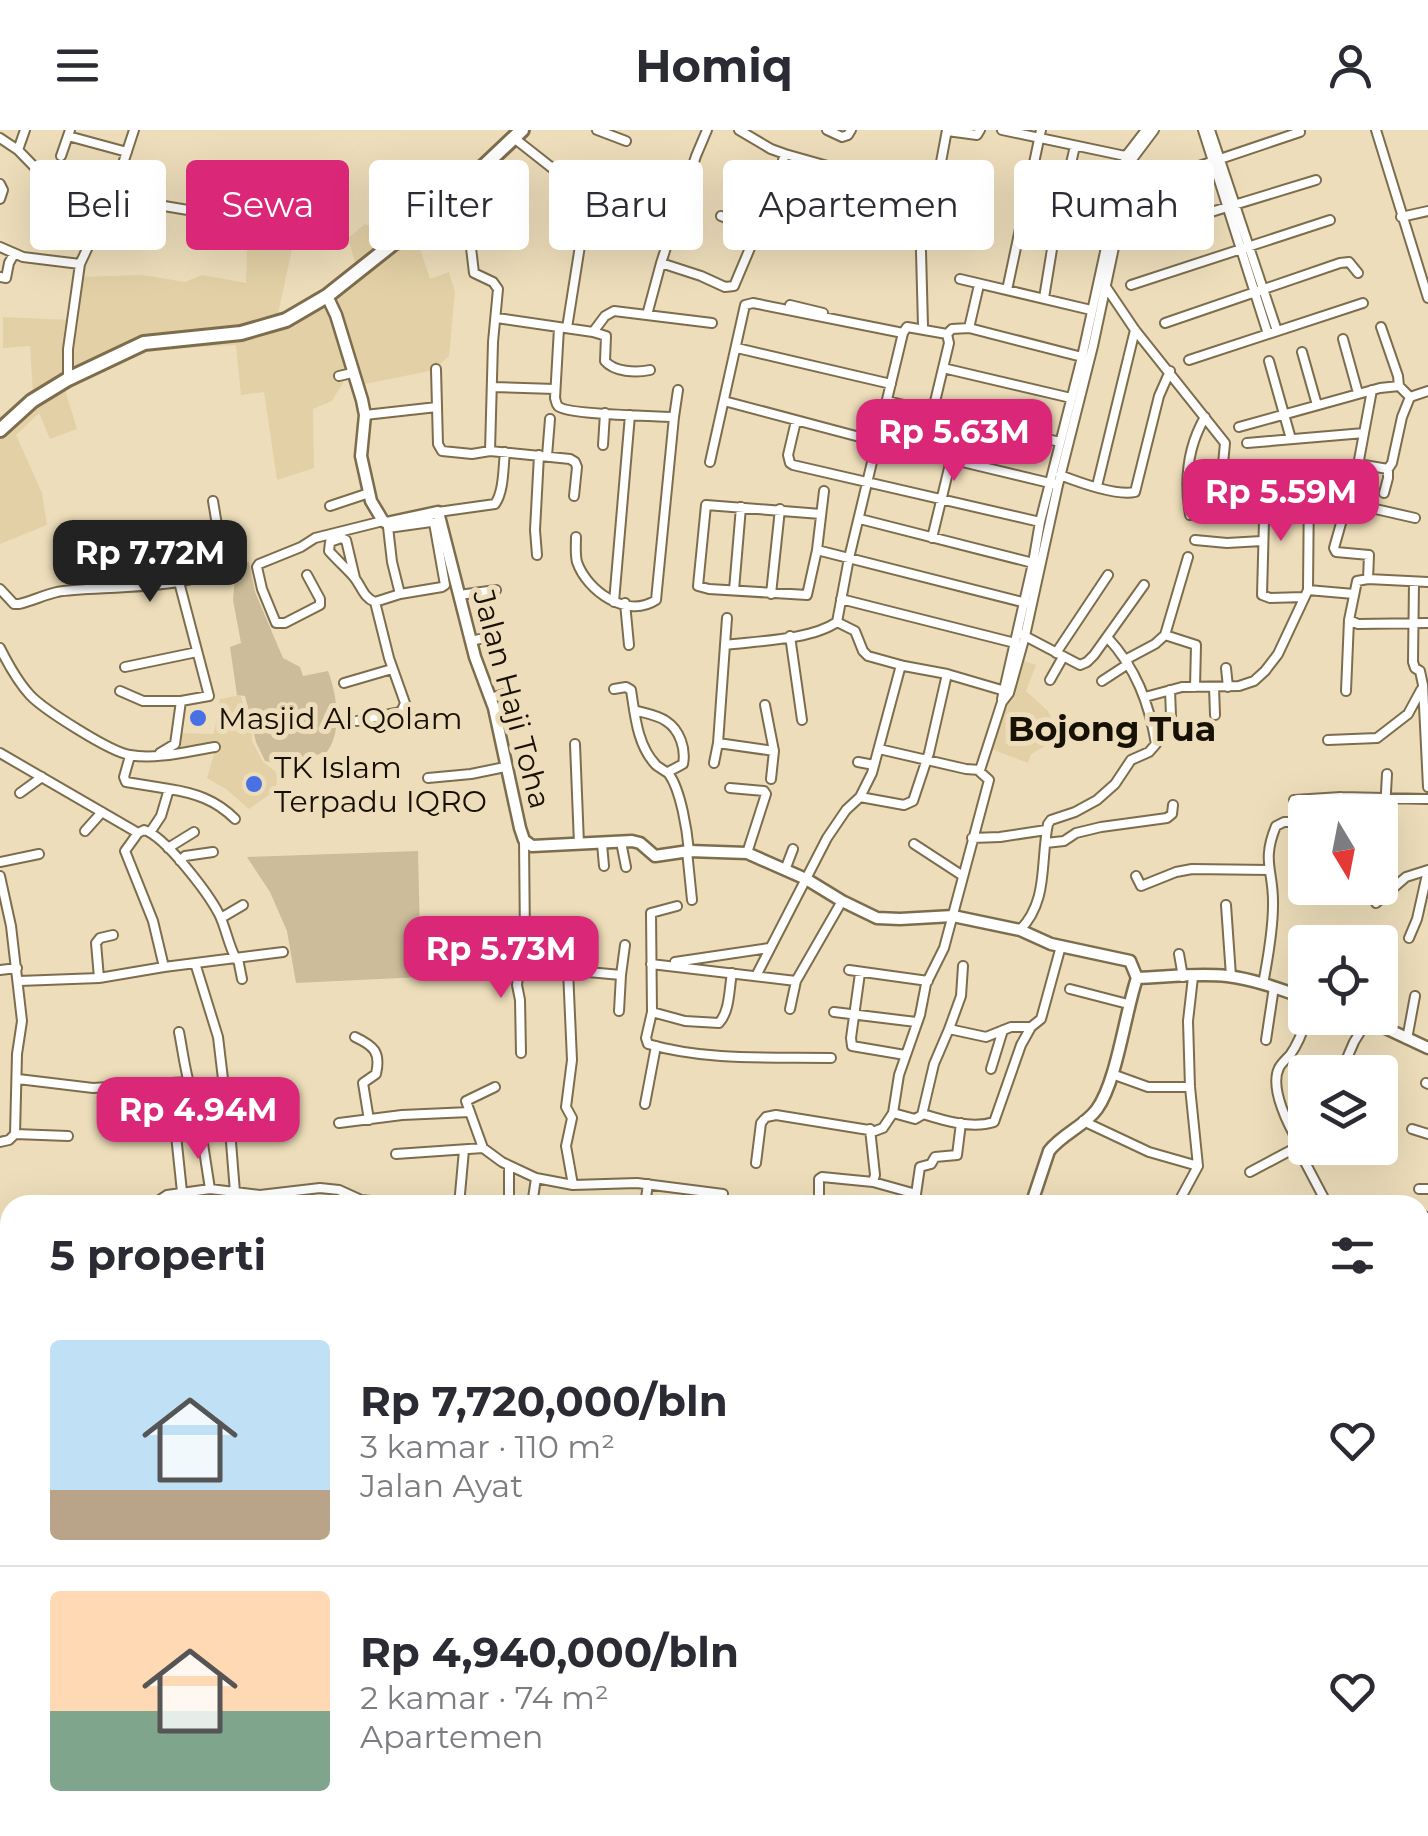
<!DOCTYPE html>
<html lang="id">
<head>
<meta charset="utf-8">
<style>
	body { margin:0; font-family:Montserrat,sans-serif; background:#f7f7f7; color:#2b2b33; height:100vh; display:flex; flex-direction:column; font-size:38px; white-space:nowrap }
	* { box-sizing:border-box; margin:0 }
	p { font-size:32px; color:#7c7c81 }
	.icon { flex:none; width:55px; height:55px; fill:none; stroke:currentColor; stroke-width:2; stroke-linecap:round; stroke-linejoin:round }
	.map { position:relative; flex:1; overflow:hidden }
	.drawer { position:absolute; left:0px; top:1065px; width:1430px; height:642px; display:flex; flex-direction:column; background:#fff; border-radius:30px 30px 0 0; box-shadow:0 10px 40px #0002 }
	.drawer>* { flex:none }
	.hud { position:absolute; left:30px; top:30px; width:1370px; height:90px; display:flex; gap:20px }
	.needle { width:65px; rotate:170deg }
	.controls { position:absolute; left:1288px; top:665px; display:grid; gap:20px }
	.controls a { display:grid; place-items:center; width:110px; height:110px; border-radius:10px; background:#fff; box-shadow:0 10px 40px #0002; font-size:50px }
	.price { position:absolute; translate:-50% -85px; padding:0 22px; border-radius:20px; background:#db2777; color:#fff; font-size:32px; line-height:65px; filter:drop-shadow(0 2px 5px #0008) }
	.price::after { content:''; position:absolute; left:50%; top:60px; width:30px; height:22px; margin-left:-15px; background:inherit; clip-path:polygon(0 0,100% 0,50% 100%) }
	.price.current { background:#222; color:#fff }
	ul { padding:0; list-style:none }
	li { display:flex; align-items:center; gap:30px; height:250px; padding:0 50px }
	li+li { border-top:2px solid #e1e1e2 }
	li span { display:grid; place-items:center; flex:none; width:280px; height:200px; border-radius:10px; color:#555 }
	li>.icon { margin-inline-start:auto }
	span .icon { width:120px; height:120px; fill:#fffc; stroke-width:1 }
	li b { font-size:42px }
	h2 { display:flex; justify-content:space-between; align-items:center; height:120px; padding:0 50px; font-size:42px }
	.chip { padding:0 35px; border-radius:10px; background:#fff; box-shadow:0 10px 40px #0002; font-size:35px; line-height:90px }
	.chip.current { background:#db2777; color:#fff }
	header { display:flex; justify-content:space-between; align-items:center; height:130px; padding:0 50px; background:#fff; font-size:45px; font-weight:700 }
	.map>svg:first-child { display:block }
</style>
</head>
<body>
<header><svg class="icon" aria-label="menu" viewBox="0 0 24 24"><path d="M4 6h16M4 12h16M4 18h16"/></svg>Homiq<svg class="icon" aria-label="person" viewBox="0 0 24 24"><circle cx="12" cy="8" r="4"/><path d="M4 21q1-7 8-7t8 7"/></svg></header>
<div class="map">
<svg width="1428" height="1706" viewBox="0 0 1428 1706">
	<rect width="100%" height="100%" fill="#edddba"/>
	<!-- built -->
	<path fill="#e3d0a6" d="M 409,86 L 430,149 L 449,142 L 455,162 L 449,226 L 434,240 L 355,256 L 350,241 L 332,271 L 313,279 L 314,338 L 277,350 L 264,262 L 241,265 L 236,215 L 142,220 L 63,253 L 77,299 L 50,309 L 39,283 L 16,305 L 42,363 L 47,395 L 0,414 L 0,284 L 2,290 L 33,264 L 30,216 L 3,218 L 3,187 L 72,190 L 80,147 L 143,145 L 185,152 L 202,145 L 246,153 L 247,121 L 261,98 L 293,115 L 277,188 L 302,177 L 356,135 L 348,108 L 365,94 L 389,106 Z
		M 1022,530 L 1036,535 L 1026,561 L 1048,581 L 1062,607 L 1031,624 L 1028,633 L 989,618 Z
		M 240,565 L 251,592 L 252,611 L 263,632 L 275,641 L 278,649 L 274,661 L 249,679 L 226,659 L 207,648 L 215,621 L 182,620 L 179,603 L 214,604 L 220,569 Z"/>
	<!-- green -->
	<path fill="#ccbc99" d="M 249,432 L 255,462 L 283,528 L 300,537 L 303,546 L 328,541 C 337,565 343,602 326,623 L 275,633 L 265,631 L 256,612 L 245,566 L 237,565 L 230,517 L 241,513 L 233,470 L 235,447 L 232,433 Z
		M 418,721 L 421,847 L 296,853 L 287,801 L 270,762 L 247,727 Z"/>
	<g fill="none" stroke-linecap="round" stroke-linejoin="round">
		<!-- stream -->
		<path stroke="#b4a074" stroke-width="2.5" d="M 1358,1706 L 1370,1698"/>
		<!-- minor casing -->
		<g stroke="#7c6d4d" stroke-width="12">
			<path id="minor" d="M 597,0 L 626,11
				M 739,0 L 771,19 L 785,24 L 895,55
				M 827,0 L 842,7 L 848,5 L 851,0
				M 1002,0 L 1130,27
				M 1203,0 L 1268,204
				M 1210,0 L 1277,201
				M 1376,0 L 1428,168
				M 947,1 L 977,5 L 980,0
				M 68,6 L 127,22
				M 0,8 L 18,20 L 54,57 L 106,74
				M 514,8 L 561,45
				M 18,20 L 25,0
				M 61,26 L 70,0
				M 930,52 L 974,55
				M 0,54 L 3,60 L 0,69
				M 1134,58 L 1300,2
				M 110,67 L 188,80
				M 448,70 L 469,101 L 474,143 L 493,152 L 498,159 L 493,212 L 490,321
				M 721,86 L 758,101
				M 1401,87 L 1428,81
				M 1116,111 L 1316,50
				M 0,117 L 23,127 L 80,134
				M 661,133 L 701,146 L 725,157 L 734,156 L 772,66 L 785,24
				M 0,147 L 6,148 L 9,133 L 14,124
				M 960,149 L 1091,180
				M 1131,155 L 1330,90
				M 1106,157 L 1135,200 L 1225,313 L 1223,334 L 1218,349
				M 1007,160 L 1041,0
				M 1044,168 L 1054,107 L 1075,16
				M 790,175 L 823,183
				M 647,185 L 661,133 L 696,26 L 707,0
				M 497,188 L 593,202 L 605,186 L 614,181 L 712,193
				M 1165,193 L 1340,133 L 1349,132 L 1358,143
				M 923,196 L 920,84 L 930,52 L 941,32 L 947,0
				M 1381,197 L 1398,246 L 1399,256
				M 559,198 L 555,268 C 556,271 556,274 558,276 C 566,285 657,286 674,287 L 656,470 C 627,489 587,461 577,432 C 575,424 576,415 576,407
				M 567,198 L 585,84
				M 969,198 L 979,155
				M 593,202 L 606,206 L 605,231 C 614,242 636,243 650,240
				M 947,204 L 952,199 L 969,198 L 1082,227
				M 1343,209 L 1358,263
				M 737,218 L 891,254
				M 1302,222 L 1317,275
				M 1189,230 L 1363,173
				M 1269,231 L 1291,309
				M 943,238 L 1071,268
				M 436,239 L 437,277
				M 339,246 L 352,243
				M 68,249 L 68,219 L 80,134 L 114,61 L 134,0
				M 493,257 L 555,259
				M 1410,267 L 1428,261
				M 724,271 L 871,310 L 1054,354
				M 887,271 L 1060,312
				M 933,280 L 949,213 L 947,204
				M 365,285 L 437,277 L 438,314 L 442,321 L 472,324 L 490,321 L 570,329 L 575,332 L 577,337 L 574,366
				M 674,287 L 678,260
				M 796,291 L 788,325 L 790,333 L 793,335 L 1040,392
				M 1239,297 L 1380,258 L 1399,256 L 1410,267
				M 1247,313 L 1364,303
				M 603,315 L 605,283
				M 547,326 L 550,289
				M 710,332 L 745,175 L 753,173 L 903,203
				M 1358,334 L 1388,339 L 1392,333 L 1402,287 L 1410,267
				M 1060,345 C 1078,352 1117,366 1135,362 L 1159,266 L 1170,241
				M 1242,352 L 1353,355
				M 1265,353 L 1262,465 L 1270,468 L 1304,467
				M 1097,356 L 1135,200
				M 1384,363 L 1388,348 L 1388,339
				M 1349,373 L 1415,388
				M 330,376 L 369,363
				M 438,382 L 495,374 C 504,361 503,339 505,322
				M 821,384 L 706,375 L 698,456 L 709,459 L 807,465 L 817,420 L 824,361
				M 1190,385 C 1184,350 1187,318 1205,287
				M 860,389 L 1033,433
				M 388,397 L 392,432 L 400,464
				M 932,408 L 951,330
				M 1195,410 L 1227,413 L 1262,411
				M 817,420 L 1026,473
				M 537,425 L 535,400 L 539,325
				M 307,445 L 320,469 L 320,475 L 285,493 L 276,493 L 262,459 L 257,437 L 259,434 L 301,417 L 315,408 L 383,391
				M 355,448 L 346,410 L 341,408 L 330,412 L 329,421 C 337,430 346,438 354,447 C 362,457 363,467 375,472 L 389,528 L 405,573 L 402,580 L 399,582 L 357,591
				M 1368,449 L 1369,425 L 1336,422 L 1334,418 L 1359,330 L 1372,260
				M 1414,452 L 1413,532 L 1415,538 L 1420,541 L 1423,555 L 1428,657
				M 0,459 L 14,474 L 19,474 C 32,471 44,465 57,462 C 93,455 203,463 223,431 L 213,371
				M 734,460 L 741,377
				M 1308,460 L 1354,464
				M 771,464 L 780,379
				M 459,465 L 496,460
				M 841,469 L 1015,513
				M 375,472 L 400,464 L 442,457 L 445,455 L 434,393 L 431,392 L 388,398
				M 614,472 L 630,285
				M 625,473 L 629,515
				M 1349,490 L 1358,494 L 1428,493
				M 837,492 L 849,428 L 903,203 L 907,197 L 947,204
				M 837,492 L 855,501 L 863,521 L 868,526 L 904,536 L 947,544 L 1005,561
				M 1021,504 L 1080,535 L 1087,532 L 1094,525 L 1144,455
				M 1165,505 L 1196,515 L 1195,557
				M 790,506 L 802,590
				M 471,511 L 497,505
				M 725,515 L 727,488
				M 0,518 C 8,534 18,552 30,565 C 43,579 110,622 130,625 C 156,630 189,621 215,617
				M 1056,523 L 1108,445
				M 1125,530 L 1155,514 L 1165,505 L 1188,427
				M 125,537 L 197,522
				M 1226,538 L 1228,557
				M 1050,550 L 1063,527
				M 1102,551 L 1128,534
				M 344,553 L 392,539
				M 1214,557 L 1215,585
				M 614,559 L 626,557 L 631,560 C 635,585 637,615 656,635 C 658,637 667,642 669,644 C 681,661 687,700 689,721
				M 1170,560 L 1171,586
				M 120,561 L 143,571 L 181,571 L 209,566 L 179,452
				M 1346,561 L 1349,490 L 1357,451 L 1368,449 L 1428,452
				M 1145,567 L 1182,557 L 1239,556 L 1254,551 L 1265,541 L 1278,524 L 1308,460 L 1309,354
				M 490,568 L 508,563
				M 1002,569 L 1033,433 L 1040,392 L 1082,227 L 1126,26 L 1146,0
				M 765,575 L 774,621 L 771,649
				M 634,580 C 644,583 658,585 666,591 C 680,600 686,619 683,634 L 668,642
				M 1328,610 L 1377,608 L 1408,584 L 1421,560
				M 718,613 L 774,621
				M 575,614 L 579,714
				M 879,619 L 966,639 L 980,640 L 1002,572 L 1009,563 L 1025,506 L 1058,355 L 1093,216 L 1133,28 L 1154,0
				M 0,623 L 138,703 L 144,700 C 165,706 208,763 219,784 C 226,798 228,814 236,829
				M 160,623 L 175,614 L 181,571
				M 130,626 L 124,647 L 126,652 L 169,659 L 161,686 L 151,701
				M 858,632 L 874,635
				M 714,633 L 718,613 L 725,515 C 757,511 811,510 837,492
				M 428,648 L 471,644 L 505,637
				M 730,658 L 764,661 L 766,664 L 747,723
				M 169,659 C 195,663 216,670 235,689
				M 20,663 L 42,647
				M 860,667 L 904,675 L 913,671 L 929,623 L 947,544
				M 1294,670 L 1341,667 L 1428,669
				M 1340,682 L 1341,667
				M 1384,698 L 1387,644
				M 85,701 L 102,682
				M 138,703 L 125,721 L 153,791 L 164,837
				M 972,708 L 1000,707 L 1046,700
				M 621,712 L 626,737
				M 1046,713 L 1064,711 L 1076,703 L 1101,697 L 1167,688 L 1172,684 L 1173,675
				M 602,714 L 604,736
				M 914,714 L 963,746
				M 168,718 L 194,702
				M 687,721 L 692,770
				M 180,731 L 185,726 L 213,722
				M 0,732 L 39,724
				M 785,740 L 793,719
				M 0,746 L 11,796 L 22,891 L 17,924 L 15,1004 L 9,1010 L 0,1012
				M 1136,746 L 1141,756 L 1176,742 L 1192,739 L 1269,740
				M 1376,773 L 1406,747 L 1428,740 L 1417,789 L 1409,808
				M 1226,775 L 1231,846
				M 677,776 L 651,783 L 652,882 L 646,908 L 648,914 C 706,931 771,927 831,928
				M 221,788 L 243,775
				M 1020,800 C 1049,770 1040,732 1048,694 L 1051,690 L 1075,682 L 1097,670 L 1115,654 L 1131,630 L 1149,622 L 1156,614 C 1149,573 1136,538 1107,507
				M 1179,824 L 1183,847
				M 238,829 L 242,849
				M 675,832 L 769,818
				M 195,833 L 218,907 L 226,974 L 232,989 L 231,1012 L 236,1075
				M 651,834 L 796,851
				M 522,836 L 621,845 L 619,881
				M 0,840 L 17,838
				M 568,840 L 572,930 L 566,977 L 572,988 L 566,1016 L 573,1055
				M 849,840 L 928,851
				M 860,843 L 851,908 L 852,916 L 905,925
				M 621,845 L 625,815
				M 756,846 L 827,708 L 846,680 L 860,667 L 872,643 L 901,535
				M 1193,847 L 1188,891 L 1190,957 L 1198,1036
				M 99,848 L 96,813 L 100,808 L 113,805
				M 19,851 L 99,848 L 164,837 L 283,822
				M 1263,854 C 1268,828 1273,801 1273,775 C 1274,741 1261,732 1276,696 L 1284,692 L 1305,692
				M 1070,859 L 1128,874
				M 790,879 L 796,851 L 842,771
				M 652,882 L 685,891 L 719,893 C 730,881 729,859 732,843
				M 834,882 L 916,892
				M 949,899 L 961,866 L 963,836
				M 179,902 C 183,922 185,942 191,960 C 196,974 192,989 201,1001 L 210,1059
				M 355,907 C 374,916 381,922 376,944 L 363,953 L 369,990
				M 1407,909 L 1415,866
				M 1266,910 L 1274,857
				M 521,923 L 520,870 L 517,855 L 519,839 L 523,832 L 525,811 L 524,710
				M 991,939 L 1003,900
				M 1341,942 L 1354,912 L 1368,889
				M 1112,944 L 1148,957 L 1190,957
				M 18,949 L 93,958 L 187,952
				M 1426,953 L 1428,954
				M 495,957 L 466,971 L 483,1018 L 502,1032 L 536,1048 L 573,1055 L 637,1053 L 723,1064
				M 645,974 L 656,916
				M 893,983 L 915,989 L 922,985 L 934,934 L 949,899 L 986,907 L 1011,897 L 1031,897
				M 923,984 C 945,991 972,999 994,992 L 1021,915 L 1031,897 L 1041,889 L 1061,816
				M 1083,991 L 1149,1022 L 1198,1036
				M 339,993 L 402,985 L 470,982
				M 870,999 L 875,1045 L 873,1052
				M 1412,999 L 1428,1004
				M 15,1004 L 68,1006
				M 176,1005 L 182,1062
				M 1300,1015 C 1289,997 1269,958 1279,938 C 1280,935 1288,927 1290,925 C 1298,914 1303,901 1307,888
				M 1297,1017 L 1326,1072 L 1324,1075
				M 396,1024 L 483,1018
				M 756,1033 L 761,993 L 766,987 L 776,985 L 875,1001 L 883,998 L 893,983 L 899,945 L 920,885 L 926,854 L 944,818 L 989,650 L 979,641
				M 509,1036 L 509,1075
				M 1250,1042 L 1297,1017 L 1305,1010
				M 1419,1059 L 1428,1059
				M 156,1075 L 158,1071 L 167,1065 L 210,1059 L 260,1065 L 320,1058 L 339,1060 L 361,1070 L 409,1075
				M 459,1075 L 464,1020
				M 532,1075 L 536,1048
				M 645,1075 L 648,1054
				M 819,1075 L 819,1049 L 822,1047 L 873,1052 L 916,1064 L 920,1037 L 931,1034 L 935,1027 L 957,1025 L 961,993
				M 1177,1075 L 1198,1036
				M 1420,1086 L 1428,1087
				M 0,1114 L 10,1113
				M 1420,1131 L 1428,1133
				M 1420,1234 L 1428,1204
				M 1420,1308 L 1428,1310
				M 0,1337 L 10,1336
				M 0,1346 L 10,1355
				M 0,1364 L 10,1411
				M 1420,1395 L 1428,1397
				M 0,1472 L 10,1463
				M 0,1528 L 10,1519
				M 0,1584 L 10,1583
				M 0,1620 L 10,1619
				M 0,1654 L 10,1653
				M 1423,1665 L 1428,1623
				M 8,1686 L 10,1685
				M 78,1698 L 80,1706
				M 336,1698 L 338,1706
				M 406,1698 L 408,1706
				M 430,1698 L 431,1706
				M 785,1698 L 786,1706
				M 909,1698 L 981,1705
				M 586,1700 L 618,1698
				M 133,1706 L 140,1698
				M 241,1706 L 276,1698
				M 516,1706 L 517,1698
				M 1071,1706 L 1072,1698
				M 1151,1706 L 1154,1698
				M 1368,1706 L 1381,1698"/>
		</g>
		<!-- tertiary casing -->
		<g stroke="#7c6d4d" stroke-width="15">
			<path id="tertiary" d="M 327,166 L 336,185 L 362,270 L 365,285 L 361,326 L 371,371 L 383,391 L 387,393 L 438,382 L 475,527 L 494,578 L 520,698 L 524,710 L 532,716 L 632,711 L 640,713 L 655,726 L 689,721 L 747,723 L 806,749 L 842,771 L 877,788 L 900,789 L 953,786 L 1020,800 L 1051,814 L 1130,831 L 1137,848
				M 1137,848 C 1167,847 1197,843 1227,846 C 1253,849 1280,859 1305,868
				M 1364,888 L 1428,918
				M 1031,1075 L 1049,1021 C 1062,1004 1085,996 1097,979 C 1117,951 1125,883 1137,848
				M 894,1706 L 896,1698"/>
		</g>
		<!-- primary casing -->
		<g stroke="#7c6d4d" stroke-width="18">
			<path id="primary" d="M 0,300 L 32,271 L 68,249 L 144,213 L 241,203 L 286,190 L 327,166 L 448,70 L 522,0"/>
		</g>
		<!-- minor -->
		<use href="#minor" stroke="#fff" stroke-width="8"/>
		<!-- tertiary -->
		<use href="#tertiary" stroke="#fff" stroke-width="10"/>
		<!-- primary -->
		<use href="#primary" stroke="#fff" stroke-width="12"/>
	</g>
	<!-- markers -->
	<g fill="#4a71e4" stroke="#edddba" stroke-width="4">
		<circle cx="198" cy="588" r="10"/>
		<circle cx="254" cy="654" r="10"/>
	</g>
	<g text-anchor="middle" dominant-baseline="central" stroke-width="10" stroke-linejoin="round" paint-order="stroke">
		<!-- street labels -->
		<g font-size="30" fill="#161005" stroke="#edddba">
			<text transform="translate(512 569) rotate(75)">Jalan Haji Toha</text>
		</g>
		<!-- poi labels -->
		<g font-size="30" fill="#161005" stroke="#edddba" text-anchor="start">
			<text x="218" y="588">Masjid Al Qolam</text>
			<text x="274" y="637">TK Islam<tspan x="274" dy="34">Terpadu IQRO</tspan></text>
		</g>
		<!-- quarter labels -->
		<g font-size="35" font-weight="bold" fill="#161005" stroke="#edddba">
			<text x="1112" y="598">Bojong Tua</text>
		</g>
	</g>
</svg>
<div class="controls">
<a><svg class="needle" viewBox="-14 -14 28 28"><path d="M0-13l5 13h-10z" fill="#e53935"/><path d="M0 13l5-13h-10z" fill="#7c7c81"/></svg></a>
<a><svg class="icon" aria-label="locate" viewBox="0 0 24 24"><circle cx="12" cy="12" r="6"/><path d="M12 2v4M12 18v4M2 12h4M18 12h4"/></svg></a>
<a><svg class="icon" aria-label="layers" viewBox="0 0 24 24"><path d="M12 4l9 5-9 5-9-5zM3 14l9 5 9-5"/></svg></a>
</div>
<b class="price" style="left:954px;top:354px">Rp 5.63M</b>
<b class="price" style="left:1281px;top:414px">Rp 5.59M</b>
<b class="price current" style="left:150px;top:475px">Rp 7.72M</b>
<b class="price" style="left:501px;top:871px">Rp 5.73M</b>
<b class="price" style="left:198px;top:1032px">Rp 4.94M</b>
<div class="hud">
<a class="chip">Beli</a>
<a class="chip current">Sewa</a>
<a class="chip">Filter</a>
<a class="chip">Baru</a>
<a class="chip">Apartemen</a>
<a class="chip">Rumah</a>
</div>
<section class="drawer">
<h2>5 properti<svg class="icon" aria-label="filters" viewBox="0 0 24 24"><path d="M4 7h16M4 17h16"/><circle cx="9" cy="7" r="2"/><circle cx="15" cy="17" r="2"/></svg></h2>
<ul>
<li><span style="background:linear-gradient(#bfe0f5 75%,#b9a48a 0)"><svg class="icon" aria-label="home" viewBox="0 0 24 24"><path d="M3 11l9-7 9 7M6 9v11h12V9"/></svg></span><div><b>Rp 7,720,000/bln</b><p>3 kamar · 110 m²</p><p>Jalan Ayat</p></div><svg class="icon" aria-label="heart" viewBox="0 0 24 24"><path d="M12 20l-8-8c-3-5 5-10 8-4 3-6 11-1 8 4z"/></svg></li>
<li><span style="background:linear-gradient(#ffd9b3 60%,#7fa58c 0)"><svg class="icon" aria-label="home" viewBox="0 0 24 24"><path d="M3 11l9-7 9 7M6 9v11h12V9"/></svg></span><div><b>Rp 4,940,000/bln</b><p>2 kamar · 74 m²</p><p>Apartemen</p></div><svg class="icon" aria-label="heart" viewBox="0 0 24 24"><path d="M12 20l-8-8c-3-5 5-10 8-4 3-6 11-1 8 4z"/></svg></li>
</ul>
</section>
</div>
</body>
</html>
